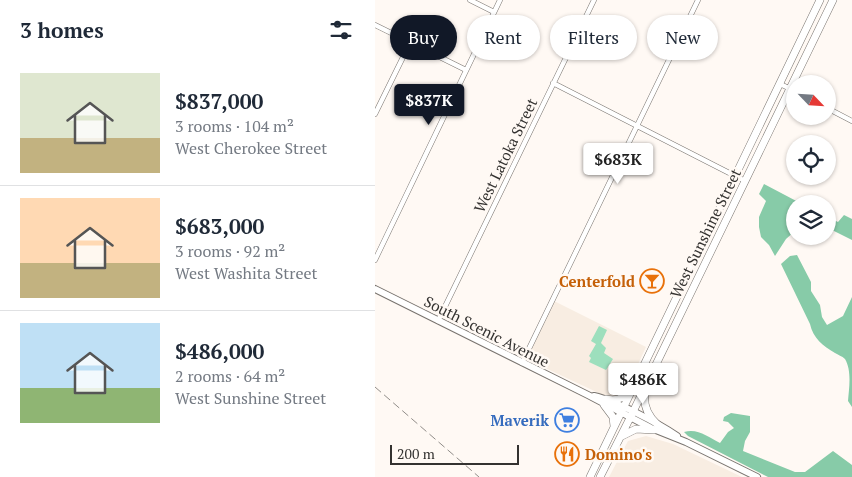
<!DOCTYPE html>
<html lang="en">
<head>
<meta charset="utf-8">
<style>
	body { margin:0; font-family:"PT Serif",serif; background:#f2f2f3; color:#1f2937; height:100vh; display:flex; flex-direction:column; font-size:19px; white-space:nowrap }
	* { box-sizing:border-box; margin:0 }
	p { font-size:16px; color:#747a83 }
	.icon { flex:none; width:28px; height:28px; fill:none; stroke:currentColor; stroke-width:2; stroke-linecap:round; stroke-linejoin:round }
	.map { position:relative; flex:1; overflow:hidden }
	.side { display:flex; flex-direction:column; background:#fff; width:375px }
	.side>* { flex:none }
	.hud { position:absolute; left:15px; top:15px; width:386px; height:45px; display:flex; gap:10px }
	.needle { width:32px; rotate:115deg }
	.buttons { position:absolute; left:411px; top:75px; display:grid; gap:10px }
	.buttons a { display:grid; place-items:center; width:50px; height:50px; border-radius:50%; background:#fff; box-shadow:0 1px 4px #0004; font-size:25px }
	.scale { position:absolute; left:15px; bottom:12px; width:129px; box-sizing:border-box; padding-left:5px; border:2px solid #343230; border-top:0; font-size:14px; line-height:18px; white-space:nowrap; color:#343230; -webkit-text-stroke:4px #fff9f4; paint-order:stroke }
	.price { position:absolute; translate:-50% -42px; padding:0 11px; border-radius:5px; background:#fff; color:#222; font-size:16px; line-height:32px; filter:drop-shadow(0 1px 2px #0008) }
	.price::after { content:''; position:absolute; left:50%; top:30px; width:15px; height:11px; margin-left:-8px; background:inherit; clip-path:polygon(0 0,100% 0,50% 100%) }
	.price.active { background:#111827; color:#fff }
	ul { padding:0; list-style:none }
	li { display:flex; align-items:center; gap:15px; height:125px; padding:0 20px }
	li+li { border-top:1px solid #e0e1e3 }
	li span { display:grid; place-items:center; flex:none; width:140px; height:100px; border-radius:0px; color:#555 }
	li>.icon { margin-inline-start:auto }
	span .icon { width:60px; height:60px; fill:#fffc; stroke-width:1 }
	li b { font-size:21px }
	h2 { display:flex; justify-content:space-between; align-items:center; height:60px; padding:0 20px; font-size:21px }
	.pill { padding:0 18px; border-radius:22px; background:#fff; box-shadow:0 1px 4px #0004; font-size:18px; line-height:45px }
	.pill.active { background:#111827; color:#fff }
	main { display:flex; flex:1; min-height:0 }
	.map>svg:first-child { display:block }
</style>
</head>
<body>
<main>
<section class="side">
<h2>3 homes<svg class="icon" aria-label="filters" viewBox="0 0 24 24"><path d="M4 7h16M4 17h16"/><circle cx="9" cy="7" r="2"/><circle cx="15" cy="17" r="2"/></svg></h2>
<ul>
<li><span style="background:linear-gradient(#dfe7d0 65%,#c2b280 0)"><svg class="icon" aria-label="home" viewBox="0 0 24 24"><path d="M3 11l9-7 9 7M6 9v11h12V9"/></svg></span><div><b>$837,000</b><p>3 rooms · 104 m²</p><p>West Cherokee Street</p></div></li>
<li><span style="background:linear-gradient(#ffd9b3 65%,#c2b280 0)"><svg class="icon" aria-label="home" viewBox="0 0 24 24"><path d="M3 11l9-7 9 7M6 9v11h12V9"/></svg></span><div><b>$683,000</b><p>3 rooms · 92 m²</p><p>West Washita Street</p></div></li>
<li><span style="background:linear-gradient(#bfe0f5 65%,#8fb573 0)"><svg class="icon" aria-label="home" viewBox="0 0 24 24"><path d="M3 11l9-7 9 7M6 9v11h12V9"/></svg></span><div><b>$486,000</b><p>2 rooms · 64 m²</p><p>West Sunshine Street</p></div></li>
</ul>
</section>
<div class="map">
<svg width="477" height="477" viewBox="0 0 477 477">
	<rect width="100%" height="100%" fill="#fff9f4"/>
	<!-- built -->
	<path fill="#f8ede2" d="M 179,301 L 271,347 L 251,390 L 245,395 L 238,398 L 228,395 L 151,359 Z
		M 271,436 L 298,444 L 367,477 L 234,477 L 253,441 Z"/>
	<!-- green -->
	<path fill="#9ddfbd" d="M 224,326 L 232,330 L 226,343 L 231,348 L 229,353 L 238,359 L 231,370 L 214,362 L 216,358 L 214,356 L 221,344 L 216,341 Z
		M 244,366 L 253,370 L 244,388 L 236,385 Z"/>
	<!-- forest -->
	<path fill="#87cba8" d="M 389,184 L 427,204 L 420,204 L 420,231 L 411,239 L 400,256 L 394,245 L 386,237 L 384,227 L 384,217 L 391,201 L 384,194 Z
		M 469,215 L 477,219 L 477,240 L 453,228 L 453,217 L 463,222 Z
		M 422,255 L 436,282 L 436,291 L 445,305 L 447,317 L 452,325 L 468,316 L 477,297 L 477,407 L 473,401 C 474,388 477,371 470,359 C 467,356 463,355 460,353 C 448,346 438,338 435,324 L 406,264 L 415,256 Z
		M 356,413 L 375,416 L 375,432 L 370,441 L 368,451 L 420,472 L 430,472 L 458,451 L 477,465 L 477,477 L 393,477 L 313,436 L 309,432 C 323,428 333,437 345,443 L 353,432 L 359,428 L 353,422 L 348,421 L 349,417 Z"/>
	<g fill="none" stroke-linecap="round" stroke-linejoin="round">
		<!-- street casing -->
		<g stroke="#7a7570" stroke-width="5.5">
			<path id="street" d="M 95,0 L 119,12
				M 0,25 L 91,70
				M 178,83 L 370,181
				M 405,84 L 420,91
				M 452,108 L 477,121
				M 0,114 L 35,43
				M 0,260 L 125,0
				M 63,321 L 219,0
				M 147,363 L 323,0"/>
		</g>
		<!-- secondary casing -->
		<g stroke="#7a7570" stroke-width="8">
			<path id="secondary" d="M 0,289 L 213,395 L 276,428 L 311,442 L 382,477
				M 219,396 C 241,401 283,423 302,436"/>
		</g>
		<!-- primary casing -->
		<g stroke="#7a7570" stroke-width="8">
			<path id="primary" d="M 270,392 C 268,405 272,415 282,424
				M 231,399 C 241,401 247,399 254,392
				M 229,405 L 238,417 L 239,426
				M 247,436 L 261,429 L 279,430
				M 215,477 L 445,0
				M 225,477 L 255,418 L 458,0"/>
		</g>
		<!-- street -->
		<use href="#street" stroke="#fff" stroke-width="4.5"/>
		<!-- secondary -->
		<use href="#secondary" stroke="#fff" stroke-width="6"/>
		<!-- primary -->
		<use href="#primary" stroke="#fff" stroke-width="7"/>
		<!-- rail -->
		<path stroke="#918d89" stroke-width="1" stroke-dasharray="8 4" stroke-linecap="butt" d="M 0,387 L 104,477"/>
	</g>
	<!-- icons -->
	<defs>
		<g id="bar-ring" transform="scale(1.25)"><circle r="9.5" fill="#fff9f4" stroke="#e8710a" stroke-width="1.5"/><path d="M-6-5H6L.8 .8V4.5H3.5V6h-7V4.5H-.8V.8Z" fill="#e8710a"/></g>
		<g id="supermarket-ring" transform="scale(1.25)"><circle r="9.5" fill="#fff9f4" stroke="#3f7fe0" stroke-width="1.5"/><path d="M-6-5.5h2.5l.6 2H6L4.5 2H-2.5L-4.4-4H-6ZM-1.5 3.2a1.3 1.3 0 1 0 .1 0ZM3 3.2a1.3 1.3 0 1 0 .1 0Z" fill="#3f7fe0"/></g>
		<g id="restaurant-ring" transform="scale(1.25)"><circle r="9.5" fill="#fff9f4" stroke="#e8710a" stroke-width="1.5"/><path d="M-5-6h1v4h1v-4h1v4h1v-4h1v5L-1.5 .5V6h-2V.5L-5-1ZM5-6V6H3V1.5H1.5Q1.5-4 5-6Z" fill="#e8710a"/></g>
	</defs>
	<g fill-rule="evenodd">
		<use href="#bar-ring" x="277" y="281"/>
		<use href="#supermarket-ring" x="192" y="420"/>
		<use href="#restaurant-ring" x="192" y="454"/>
	</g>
	<g text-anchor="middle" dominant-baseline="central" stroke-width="5" stroke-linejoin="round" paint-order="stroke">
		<!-- street labels -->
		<g font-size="15" fill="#343230" stroke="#fff9f4">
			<text transform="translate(130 155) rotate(-64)">West Latoka Street</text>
			<text transform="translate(330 233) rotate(-64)">West Sunshine Street</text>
			<text transform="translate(112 331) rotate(27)">South Scenic Avenue</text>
		</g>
		<!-- food labels -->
		<g font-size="15" font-weight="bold" fill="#c56008" stroke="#fff9f4" text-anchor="end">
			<text x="260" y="281">Centerfold</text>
			<text x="210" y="454" text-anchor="start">Domino's</text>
		</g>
		<!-- shop labels -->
		<g font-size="15" font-weight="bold" fill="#366cbe" stroke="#fff9f4" text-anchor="end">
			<text x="174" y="420">Maverik</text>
		</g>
	</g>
</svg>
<div class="buttons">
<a><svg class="needle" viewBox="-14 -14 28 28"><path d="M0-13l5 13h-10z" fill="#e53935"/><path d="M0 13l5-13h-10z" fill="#747a83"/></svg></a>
<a><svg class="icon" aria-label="locate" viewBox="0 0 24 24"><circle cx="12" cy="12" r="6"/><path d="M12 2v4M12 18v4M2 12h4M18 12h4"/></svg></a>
<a><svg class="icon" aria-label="layers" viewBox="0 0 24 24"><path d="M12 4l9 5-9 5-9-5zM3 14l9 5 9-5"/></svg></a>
</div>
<div class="scale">200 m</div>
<b class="price active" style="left:54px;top:126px">$837K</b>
<b class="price" style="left:243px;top:185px">$683K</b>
<b class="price" style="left:268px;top:405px">$486K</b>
<div class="hud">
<a class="pill active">Buy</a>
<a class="pill">Rent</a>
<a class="pill">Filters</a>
<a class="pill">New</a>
</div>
</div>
</main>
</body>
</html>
